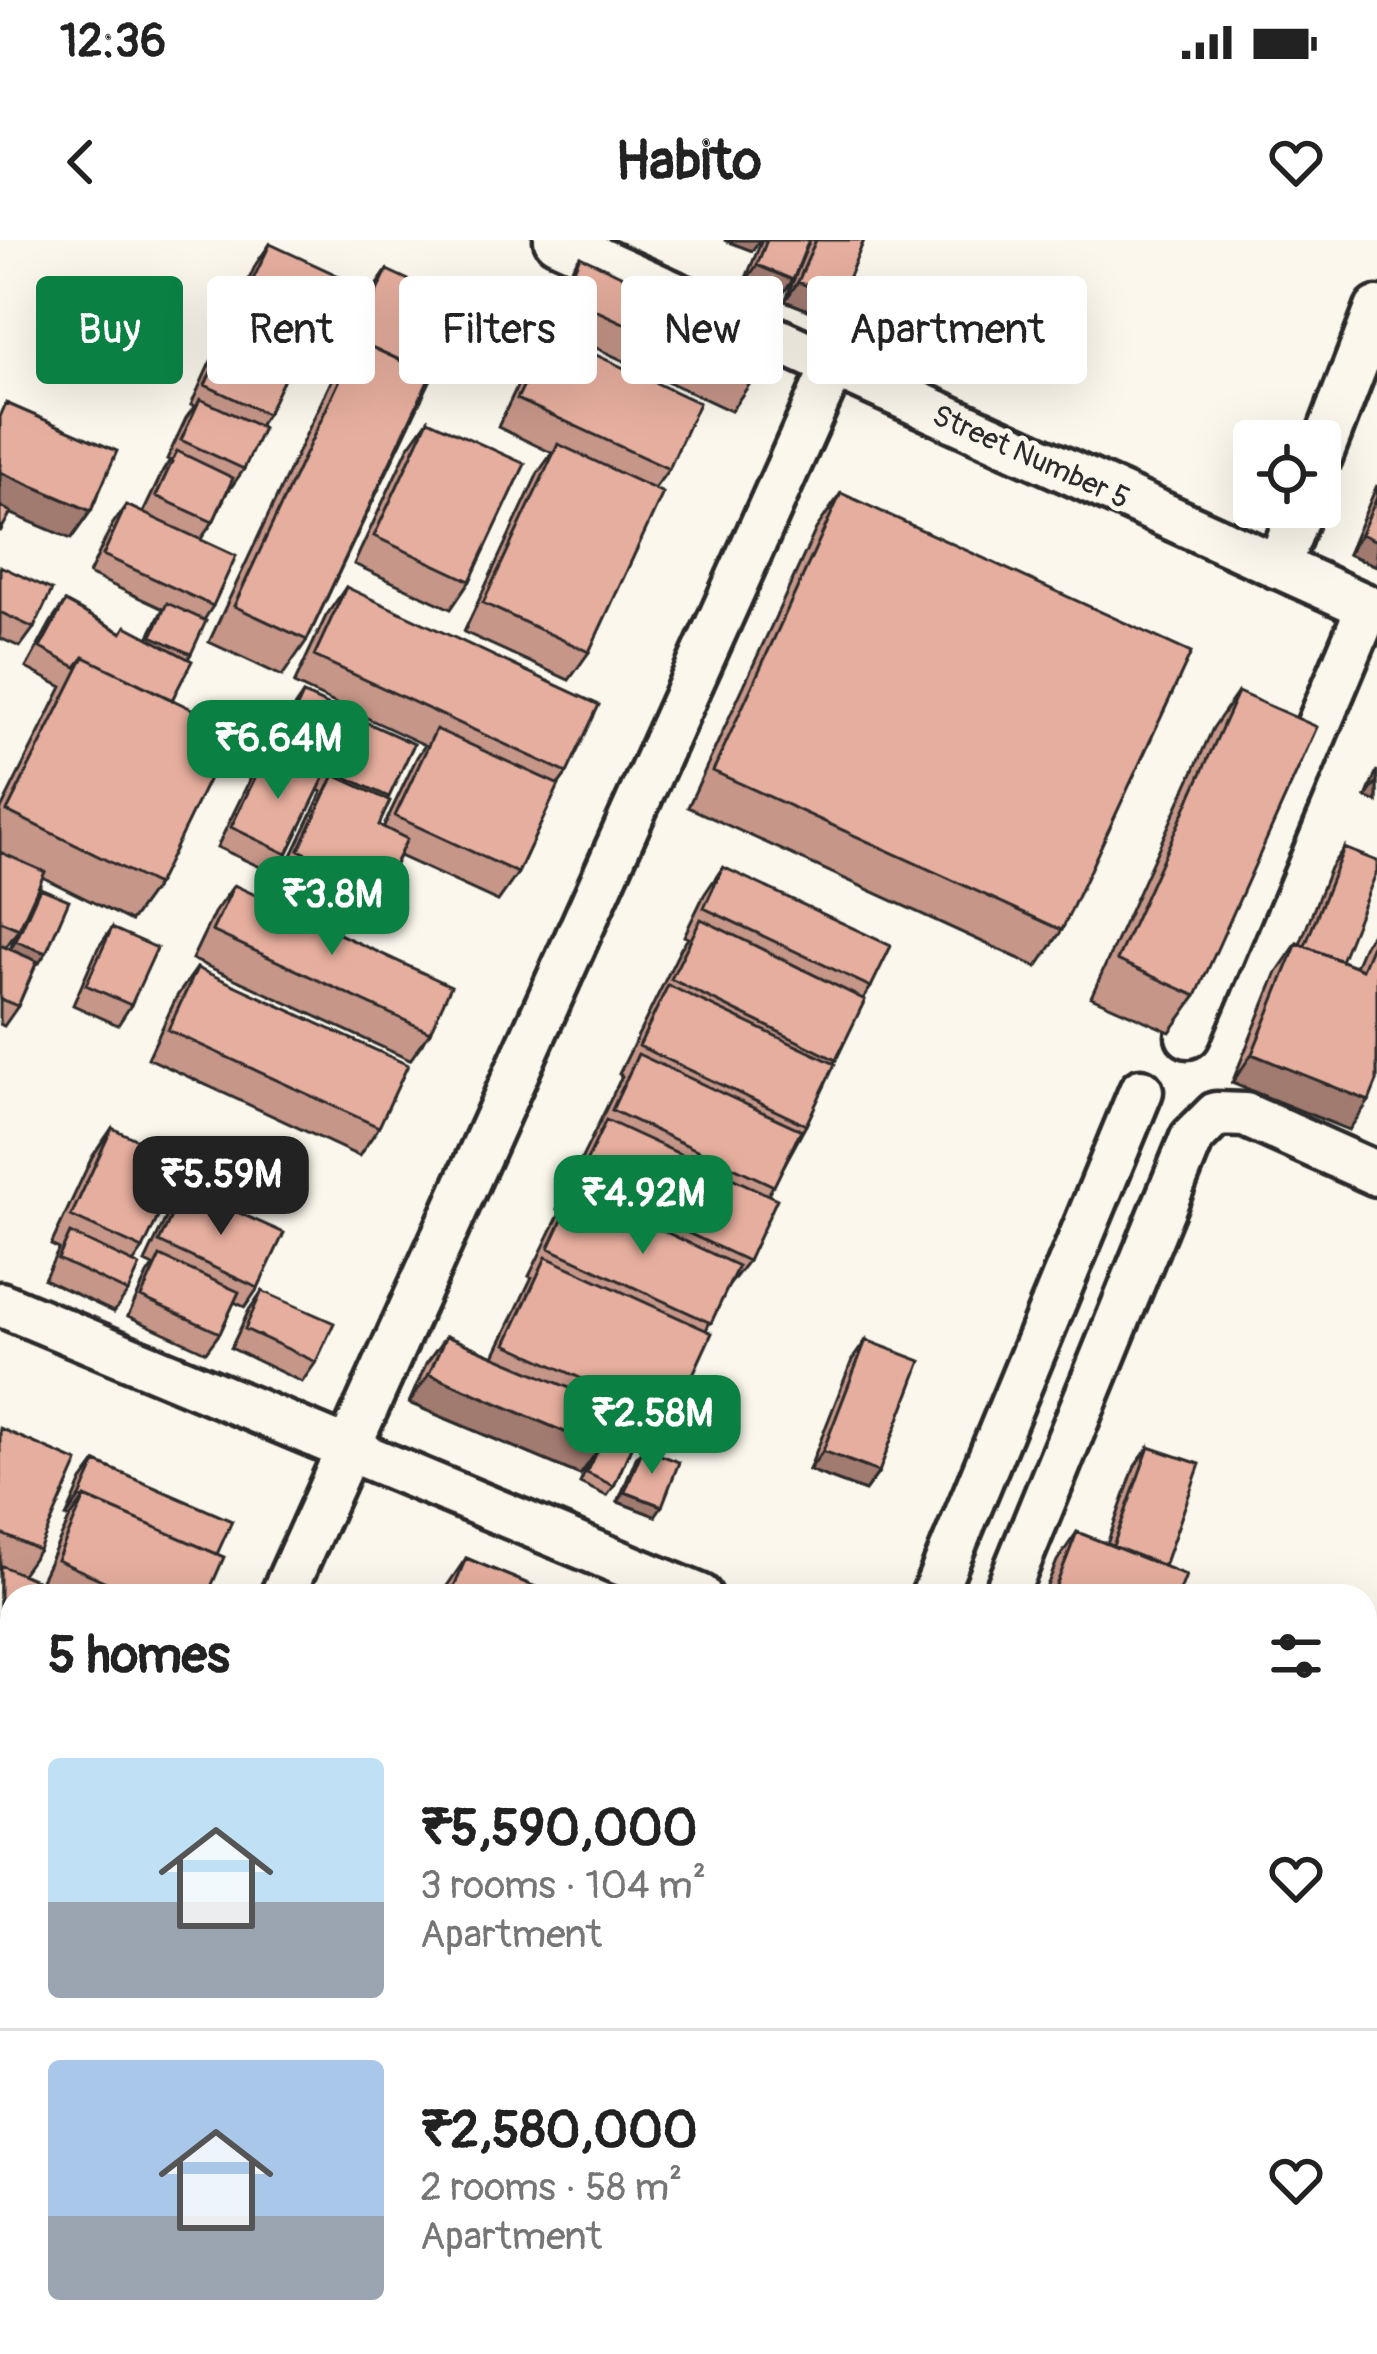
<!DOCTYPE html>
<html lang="en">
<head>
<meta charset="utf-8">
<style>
	body { margin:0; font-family:Pangolin,sans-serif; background:#f6f6f6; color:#222; height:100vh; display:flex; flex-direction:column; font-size:45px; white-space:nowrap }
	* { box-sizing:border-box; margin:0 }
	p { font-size:39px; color:#767676 }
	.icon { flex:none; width:66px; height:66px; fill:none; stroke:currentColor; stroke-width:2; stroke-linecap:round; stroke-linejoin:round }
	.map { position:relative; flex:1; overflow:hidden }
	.panel { position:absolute; left:0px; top:1344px; width:1377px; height:771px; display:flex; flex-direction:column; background:#fff; border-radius:36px 36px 0 0; box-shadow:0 12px 48px #0002 }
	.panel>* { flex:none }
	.guide { position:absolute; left:36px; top:36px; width:1305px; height:108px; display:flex; gap:24px }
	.buttons { position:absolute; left:1233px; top:180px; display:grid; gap:24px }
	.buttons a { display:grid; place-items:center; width:108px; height:108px; border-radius:12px; background:#fff; box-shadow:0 12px 48px #0002; font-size:60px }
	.price { position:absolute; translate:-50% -102px; padding:0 27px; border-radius:24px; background:#0b8043; color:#fff; font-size:39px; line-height:78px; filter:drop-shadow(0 3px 6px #0008) }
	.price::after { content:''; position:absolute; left:50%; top:72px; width:36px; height:27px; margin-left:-18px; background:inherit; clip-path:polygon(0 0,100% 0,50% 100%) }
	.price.active { background:#222; color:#fff }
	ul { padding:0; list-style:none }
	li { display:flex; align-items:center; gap:36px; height:300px; padding:0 48px }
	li+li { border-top:3px solid #e0e0e0 }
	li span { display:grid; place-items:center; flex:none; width:336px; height:240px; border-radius:12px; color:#555 }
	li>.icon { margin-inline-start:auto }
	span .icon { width:144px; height:144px; fill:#fffc; stroke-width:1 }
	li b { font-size:51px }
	h2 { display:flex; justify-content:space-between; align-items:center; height:144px; padding:0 48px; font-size:51px }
	.tag { padding:0 42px; border-radius:12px; background:#fff; box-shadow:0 12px 48px #0002; font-size:42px; line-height:108px }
	.tag.active { background:#0b8043; color:#fff }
	.status { display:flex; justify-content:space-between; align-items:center; height:84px; padding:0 60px; background:#fff; direction:ltr }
	.status svg { height:33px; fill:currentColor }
	header { display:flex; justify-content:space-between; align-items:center; height:156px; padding:0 48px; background:#fff; font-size:54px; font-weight:700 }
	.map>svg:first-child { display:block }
</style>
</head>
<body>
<div class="status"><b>12:36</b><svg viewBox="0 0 49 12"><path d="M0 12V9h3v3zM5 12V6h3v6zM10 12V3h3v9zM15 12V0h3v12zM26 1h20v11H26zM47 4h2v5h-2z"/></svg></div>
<header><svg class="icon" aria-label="back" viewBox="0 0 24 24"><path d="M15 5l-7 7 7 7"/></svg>Habito<svg class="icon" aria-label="heart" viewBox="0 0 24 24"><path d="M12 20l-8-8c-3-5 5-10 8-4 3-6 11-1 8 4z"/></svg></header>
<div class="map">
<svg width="1377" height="2114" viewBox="0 0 1377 2114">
	<rect width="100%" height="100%" fill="#fbf7ec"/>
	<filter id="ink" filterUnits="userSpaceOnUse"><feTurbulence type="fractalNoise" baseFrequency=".00833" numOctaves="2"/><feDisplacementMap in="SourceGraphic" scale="24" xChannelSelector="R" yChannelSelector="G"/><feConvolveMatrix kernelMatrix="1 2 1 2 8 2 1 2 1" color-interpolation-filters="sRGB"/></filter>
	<g filter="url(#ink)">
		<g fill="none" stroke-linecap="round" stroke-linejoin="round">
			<!-- minor casing -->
			<g stroke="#2b2b2b" stroke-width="51">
				<path id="minor" d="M 556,0 L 1377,371
					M 1320,217 L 1377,69
					M 1278,327 L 1301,267
					M 1188,796 L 1368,367
					M 0,1064 L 700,1356
					M 282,1356 L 832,129
					M 933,1356 L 1141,851
					M 1005,1356 L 1192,898 L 1216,874 L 1245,875 L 1377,934
					M 1365,1635 L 1377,1640
					M 0,1839 L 12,1839
					M 0,1977 L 12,1957
					M 956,2103 L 976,2114
					M 416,2114 L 420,2103
					M 526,2114 L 530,2103
					M 659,2114 L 663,2103
					M 901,2114 L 905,2103"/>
			</g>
			<!-- minor -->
			<use href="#minor" stroke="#fbf7ec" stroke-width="42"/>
		</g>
		<!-- wall -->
		<path fill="#c69688" stroke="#2b2b2b" stroke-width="3" fill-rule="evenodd" d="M 762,0 L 809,0 L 779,59 L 743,45 Z
			M 810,0 L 864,0 L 840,58 L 826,77 L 785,61 Z
			M 270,4 L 318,82 L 304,102 L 302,101 L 292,123 L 284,134 L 267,174 L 259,186 L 244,229 L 230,249 L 229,248 L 213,282 L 200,300 L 213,366 L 204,380 L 172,460 L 157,645 L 131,681 L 42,637 L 33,658 L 40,648 L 39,723 L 37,723 L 18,766 L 4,786 L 0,784 L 0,571 L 62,447 L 26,428 L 51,382 L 65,362 L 121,392 L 148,398 L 163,369 L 89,334 L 112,285 L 126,265 L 143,273 L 163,231 L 170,220 L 167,219 L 186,178 L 195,166 L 191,165 L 209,125 L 238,72 L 235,70 L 256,24 ZM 26,673 L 10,709 L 6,707 L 19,689 Z
			M 580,16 L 751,142 L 731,171 L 543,83 L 560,45 Z
			M 387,30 L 433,135 L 307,400 L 282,436 L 209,402 L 333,137 L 345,120 L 341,118 L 373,50 Z
			M 549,93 L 669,229 L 654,249 L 589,412 L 569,440 L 464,392 L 538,233 L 552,213 L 498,187 L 529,121 Z
			M 428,180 L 470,341 L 451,369 L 354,324 L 408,208 Z
			M 1377,245 L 1377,326 L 1348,314 Z
			M 841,253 L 1062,690 L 1037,727 L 688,567 L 816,289 Z
			M 0,326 L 34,388 L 20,407 L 0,398 Z
			M 346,347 L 567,533 L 558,545 L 518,633 L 498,661 L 399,616 L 383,649 L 369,669 L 285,630 L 322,552 L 318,550 L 287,614 L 273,633 L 217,607 L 255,529 L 269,509 L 272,511 L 290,473 L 303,454 L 414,504 L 387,559 L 379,585 L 383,588 L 417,517 L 425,505 L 294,444 L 326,376 Z
			M 1238,452 L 1196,756 L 1170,792 L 1091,757 L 1213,488 Z
			M 1377,530 L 1377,562 L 1366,557 Z
			M 1344,608 L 1341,721 L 1355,726 L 1364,705 L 1377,686 L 1377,841 L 1349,890 L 1232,843 L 1277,732 L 1297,703 L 1300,704 L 1330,628 Z
			M 723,627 L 871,747 L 863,759 L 806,885 L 768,955 L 748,1021 L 727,1048 L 706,1090 L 672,1180 L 652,1208 L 634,1200 L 614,1246 L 607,1256 L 580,1243 L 591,1219 L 580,1235 L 409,1163 L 426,1124 L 446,1096 L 494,1116 L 532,1037 L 529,1036 L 561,971 L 557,969 L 622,836 L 619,834 L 681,708 L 688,698 L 684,696 L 704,655 Z
			M 234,645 L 430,792 L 410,820 L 192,719 L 214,673 Z
			M 112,688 L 131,765 L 118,785 L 73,765 L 98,708 Z
			M 197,728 L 379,887 L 359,916 L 148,818 L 177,756 Z
			M 112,888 L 143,1009 L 133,1023 L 128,1052 L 114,1072 L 44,1039 L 59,1009 L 51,1005 L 92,917 Z
			M 184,948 L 258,1048 L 245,1067 L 234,1062 L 220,1093 L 206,1112 L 128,1076 L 147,1035 L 153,1026 L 145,1022 L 171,967 Z
			M 262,1051 L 316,1122 L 302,1142 L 231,1108 L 249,1070 Z
			M 866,1100 L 879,1232 L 865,1251 L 809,1230 L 852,1120 Z
			M 0,1188 L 39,1310 L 22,1334 L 40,1342 L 70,1278 L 66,1277 L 82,1241 L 96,1222 L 217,1314 L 207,1356 L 12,1356 L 12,1426 L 0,1420 Z
			M 1149,1207 L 1164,1326 L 1178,1356 L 1043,1356 L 1057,1321 L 1077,1292 L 1107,1304 L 1135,1226 Z
			M 643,1208 L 655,1276 L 618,1262 L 636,1218 Z
			M 466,1318 L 557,1356 L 442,1356 L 447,1346 Z
			M 0,1438 L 12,1443 L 12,1614 L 0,1609 Z
			M 8,1699 L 12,1701 L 12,1788 L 0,1783 L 0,1710 Z
			M 1377,2089 L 1377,2114 L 1367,2114 Z
			M 17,2103 L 146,2103 L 142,2114 L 13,2114 Z
			M 148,2103 L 240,2103 L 236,2114 L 143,2114 Z
			M 696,2103 L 757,2103 L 753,2114 L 691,2114 Z
			M 1145,2103 L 1223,2103 L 1219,2114 L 1141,2114 Z"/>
		<!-- shaded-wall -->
		<path fill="#a17a6f" stroke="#2b2b2b" stroke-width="3" d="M 724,0 L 760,0 L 752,11 Z
			M 757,25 L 793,40 L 779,59 L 743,45 Z
			M 798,42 L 840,58 L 826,77 L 785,61 Z
			M 0,232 L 91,271 L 71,299 L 0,269 Z
			M 1361,294 L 1377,301 L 1377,326 L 1348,314 Z
			M 1377,541 L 1377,562 L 1366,557 Z
			M 16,701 L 46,713 L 39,723 L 9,711 Z
			M 1252,814 L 1369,861 L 1349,890 L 1232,843 Z
			M 429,1134 L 600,1207 L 580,1235 L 409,1163 Z
			M 823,1211 L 879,1232 L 865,1251 L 809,1230 Z
			M 625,1252 L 662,1266 L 655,1276 L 618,1262 Z
			M 80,1257 L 84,1259 L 70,1278 L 66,1277 Z
			M 0,1383 L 12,1389 L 12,1426 L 0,1420 Z
			M 628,2103 L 661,2103 L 654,2113 Z
			M 1053,2103 L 1119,2103 L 1132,2108 L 1128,2114 L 1085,2114 L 1086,2110 L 1084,2114 Z"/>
		<!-- building -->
		<path fill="#e6ae9e" stroke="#2b2b2b" stroke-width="3" d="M 767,0 L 809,0 L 793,40 L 757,25 Z
			M 816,0 L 864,0 L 840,58 L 798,42 Z
			M 270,4 L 339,36 L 318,82 L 248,50 Z
			M 580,16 L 769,104 L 751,142 L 563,55 Z
			M 387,30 L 465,66 L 433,135 L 354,99 Z
			M 248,58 L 309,86 L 292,123 L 230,95 Z
			M 549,93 L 699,163 L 669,229 L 517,159 Z
			M 358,101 L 431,135 L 307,400 L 234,366 Z
			M 223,106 L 286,135 L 267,174 L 205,145 Z
			M 200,159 L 263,188 L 244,229 L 181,200 Z
			M 6,163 L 117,211 L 91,271 L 0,232 L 0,177 Z
			M 428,180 L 525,224 L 470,341 L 374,296 Z
			M 558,204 L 663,253 L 589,412 L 483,363 Z
			M 177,211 L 233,238 L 213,282 L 156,256 Z
			M 841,253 L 1191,413 L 1062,690 L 713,531 Z
			M 1377,257 L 1377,301 L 1361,294 Z
			M 126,265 L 236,316 L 213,366 L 103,315 Z
			M 0,266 L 11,272 L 0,292 Z
			M 0,326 L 52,350 L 34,388 L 0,372 Z
			M 346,347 L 599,465 L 567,533 L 314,416 Z
			M 65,362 L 122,393 L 126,386 L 192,421 L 172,460 L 84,417 L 76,427 L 40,408 Z
			M 167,363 L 206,381 L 191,414 L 152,396 Z
			M 84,417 L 233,489 L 157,645 L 7,571 Z
			M 1238,452 L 1317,487 L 1196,756 L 1117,720 Z
			M 303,454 L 414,504 L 389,557 L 279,506 Z
			M 436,489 L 559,545 L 518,633 L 395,576 Z
			M 269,509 L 325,536 L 287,614 L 231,587 Z
			M 334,535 L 390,561 L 379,585 L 407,599 L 383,649 L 299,610 Z
			M 1344,608 L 1377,621 L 1377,631 L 1341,721 L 1305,706 Z
			M 0,612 L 45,632 L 19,689 L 0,681 Z
			M 723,627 L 891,706 L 871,747 L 704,668 Z
			M 234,645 L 451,746 L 430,792 L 212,691 Z
			M 40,648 L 69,660 L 46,713 L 16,701 Z
			M 701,679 L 865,760 L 836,820 L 671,739 Z
			M 112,688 L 157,708 L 131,765 L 86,745 Z
			M 1377,693 L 1377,841 L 1369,861 L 1252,814 L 1297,703 L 1362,729 Z
			M 0,705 L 37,721 L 18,766 L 0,759 Z
			M 197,728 L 408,825 L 379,887 L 168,790 Z
			M 668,745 L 835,824 L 806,885 L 639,806 Z
			M 638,814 L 801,890 L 774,946 L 612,870 Z
			M 606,880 L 777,959 L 748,1021 L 577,941 Z
			M 112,888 L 184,922 L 143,1009 L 71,976 Z
			M 184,948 L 284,993 L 258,1048 L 159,1002 Z
			M 576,950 L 738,1026 L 711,1083 L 549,1008 Z
			M 70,993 L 140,1026 L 128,1052 L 58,1019 Z
			M 160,1016 L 239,1052 L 220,1093 L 141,1057 Z
			M 546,1017 L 712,1093 L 672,1180 L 506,1104 Z
			M 262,1051 L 334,1083 L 316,1122 L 245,1089 Z
			M 446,1096 L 617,1168 L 600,1207 L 429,1134 Z
			M 866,1100 L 921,1121 L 879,1232 L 823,1211 Z
			M 609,1186 L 635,1198 L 614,1246 L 587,1233 Z
			M 0,1188 L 78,1222 L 39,1310 L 0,1293 Z
			M 1149,1207 L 1200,1224 L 1164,1326 L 1113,1306 Z
			M 643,1208 L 679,1222 L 662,1266 L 625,1252 Z
			M 96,1222 L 232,1281 L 217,1314 L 85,1257 L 84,1259 L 80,1257 Z
			M 85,1257 L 224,1317 L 207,1356 L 138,1356 L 57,1320 Z
			M 1077,1292 L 1186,1335 L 1178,1356 L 1052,1356 Z
			M 466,1318 L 557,1356 L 450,1356 Z
			M 0,1325 L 71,1356 L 12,1356 L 12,1389 L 0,1383 Z
			M 0,1438 L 12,1443 L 12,1567 L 0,1561 Z
			M 0,1636 L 12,1641 L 12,1660 L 0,1687 Z
			M 8,1699 L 12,1701 L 12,1763 L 0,1758 L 0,1717 Z
			M 26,2103 L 146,2103 L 142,2114 L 22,2114 Z
			M 156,2103 L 240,2103 L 236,2114 L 152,2114 Z
			M 553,2103 L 587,2103 L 601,2108 L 598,2114 L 549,2114 Z
			M 702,2103 L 757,2103 L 753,2114 L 697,2114 Z
			M 1033,2103 L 1068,2103 L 1081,2108 L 1079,2114 L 1029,2114 Z
			M 1151,2103 L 1223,2103 L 1219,2114 L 1147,2114 Z"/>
	</g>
	<g text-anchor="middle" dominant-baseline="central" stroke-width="10" stroke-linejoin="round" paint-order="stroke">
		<!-- street labels -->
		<g font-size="30" fill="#2b2b2b" stroke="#fbf7ec">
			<text transform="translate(1031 217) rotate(24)">Street Number 5</text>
		</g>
	</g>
</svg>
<div class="buttons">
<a><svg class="icon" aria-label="locate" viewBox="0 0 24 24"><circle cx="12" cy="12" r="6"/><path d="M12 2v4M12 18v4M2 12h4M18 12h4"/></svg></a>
</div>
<b class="price" style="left:278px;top:562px">₹6.64M</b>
<b class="price" style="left:332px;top:718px">₹3.8M</b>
<b class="price active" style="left:221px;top:998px">₹5.59M</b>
<b class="price" style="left:643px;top:1017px">₹4.92M</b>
<b class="price" style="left:652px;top:1237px">₹2.58M</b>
<div class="guide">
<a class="tag active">Buy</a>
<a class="tag">Rent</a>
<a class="tag">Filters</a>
<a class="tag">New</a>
<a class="tag">Apartment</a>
</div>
<section class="panel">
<h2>5 homes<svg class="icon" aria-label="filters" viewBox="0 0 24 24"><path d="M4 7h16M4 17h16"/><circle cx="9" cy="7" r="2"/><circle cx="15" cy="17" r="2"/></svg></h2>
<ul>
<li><span style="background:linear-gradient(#bfe0f5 60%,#9aa5b1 0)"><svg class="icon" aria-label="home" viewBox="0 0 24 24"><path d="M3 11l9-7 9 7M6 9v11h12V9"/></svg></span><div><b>₹5,590,000</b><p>3 rooms · 104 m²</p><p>Apartment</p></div><svg class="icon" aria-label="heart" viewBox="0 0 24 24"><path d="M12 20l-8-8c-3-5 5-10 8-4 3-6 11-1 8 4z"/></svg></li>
<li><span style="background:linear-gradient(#a9c7e8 65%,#9aa5b1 0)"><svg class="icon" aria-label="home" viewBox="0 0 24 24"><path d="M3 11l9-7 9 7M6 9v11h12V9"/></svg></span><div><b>₹2,580,000</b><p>2 rooms · 58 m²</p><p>Apartment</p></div><svg class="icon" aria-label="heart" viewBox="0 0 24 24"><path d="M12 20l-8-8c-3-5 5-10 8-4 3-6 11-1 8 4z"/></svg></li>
</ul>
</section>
</div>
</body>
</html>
